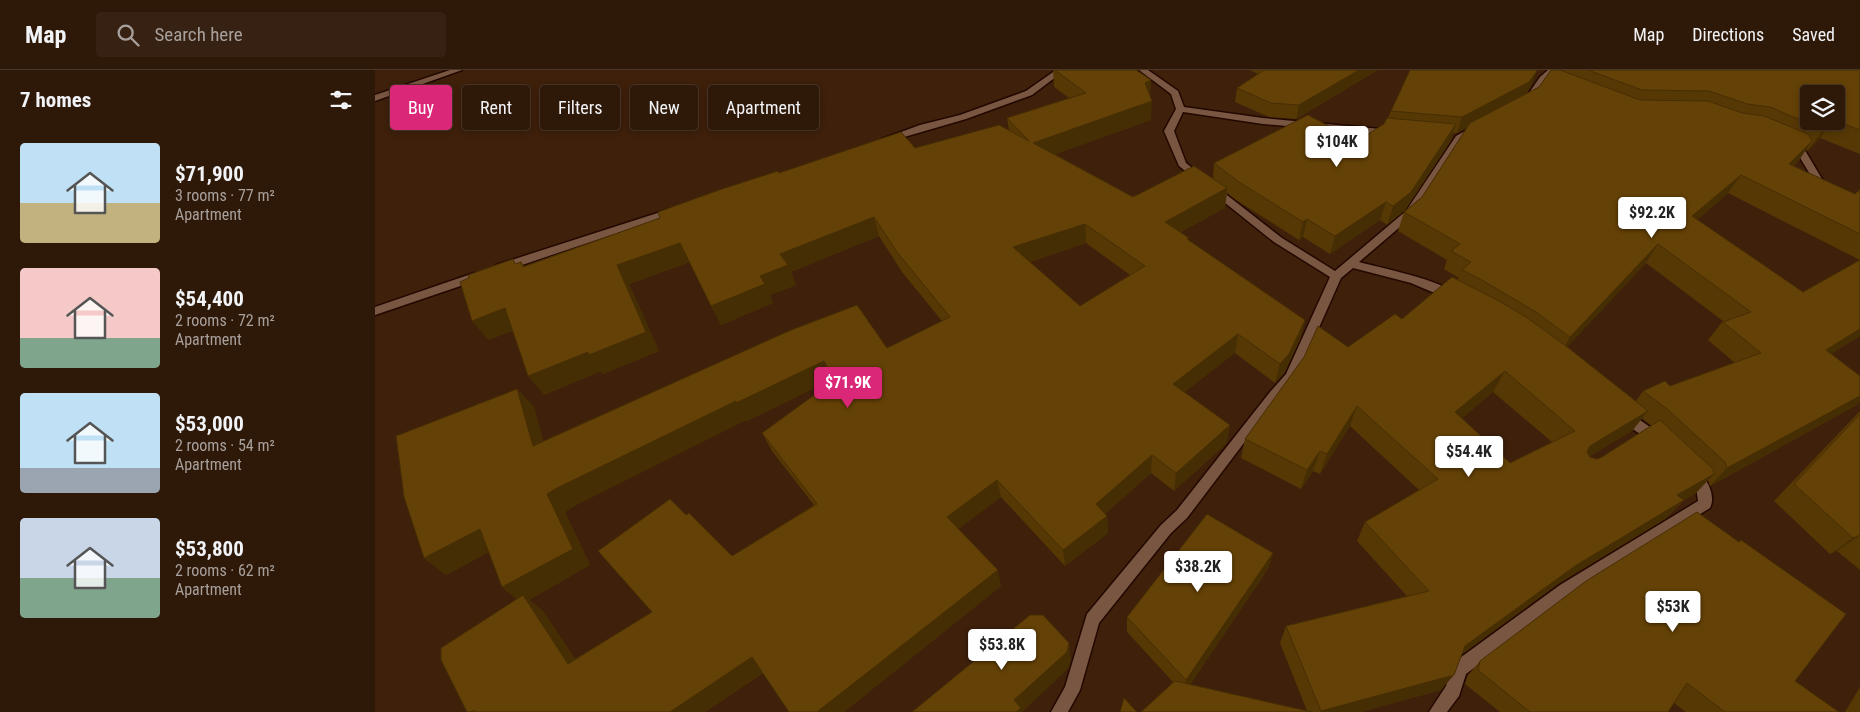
<!DOCTYPE html>
<html lang="en">
<head>
<meta charset="utf-8">
<style>
	body { margin:0; font-family:"Roboto Condensed",sans-serif; background:#362112; color:#f1f3f6; height:100vh; display:flex; flex-direction:column; font-size:19px; white-space:nowrap }
	* { box-sizing:border-box; margin:0 }
	p { font-size:16px; color:#a7a09c }
	.icon { flex:none; width:28px; height:28px; fill:none; stroke:currentColor; stroke-width:2; stroke-linecap:round; stroke-linejoin:round }
	.map { position:relative; flex:1; overflow:hidden }
	.sheet { display:flex; flex-direction:column; background:#2e1808; width:375px }
	.sheet>* { flex:none }
	.hud { position:absolute; left:15px; top:15px; width:475px; height:45px; display:flex; gap:10px }
	.buttons { position:absolute; left:1425px; top:15px; display:grid; gap:10px }
	.buttons a { display:grid; place-items:center; width:45px; height:45px; border-radius:5px; background:#2e1808; box-shadow:0 2px 8px #0003,0 0 0 1px #493729; font-size:25px }
	.price { position:absolute; translate:-50% -42px; padding:0 11px; border-radius:5px; background:#fff; color:#222; font-size:16px; line-height:32px; filter:drop-shadow(0 1px 2px #0008) }
	.price::after { content:''; position:absolute; left:50%; top:30px; width:15px; height:11px; margin-left:-8px; background:inherit; clip-path:polygon(0 0,100% 0,50% 100%) }
	.price.selected { background:#db2777; color:#fff }
	ul { padding:0; list-style:none }
	li { display:flex; align-items:center; gap:15px; height:125px; padding:0 20px }
	li span { display:grid; place-items:center; flex:none; width:140px; height:100px; border-radius:5px; color:#555 }
	li>.icon { margin-inline-start:auto }
	span .icon { width:60px; height:60px; fill:#fffc; stroke-width:1 }
	li b { font-size:21px }
	h2 { display:flex; justify-content:space-between; align-items:center; height:60px; padding:0 20px; font-size:21px }
	.tag { padding:0 18px; border-radius:5px; background:#2e1808; box-shadow:0 2px 8px #0003,0 0 0 1px #493729; font-size:18px; line-height:45px }
	.tag.selected { background:#db2777; color:#fff }
	header { display:flex; align-items:center; gap:30px; box-sizing:border-box; height:70px; padding:0 25px; background:#2e1808; border-bottom:1px solid #493729 }
	header strong { font-size:24px }
	nav { display:flex; gap:28px; margin-inline-start:auto; font-size:18px }
	.search { width:350px; height:45px; background:#362112; display:flex; align-items:center; gap:12px; box-sizing:border-box; padding:0 18px; border-radius:5px; color:#a7a09c; font-size:19px }
	main { display:flex; flex:1; min-height:0 }
	.map>svg:first-child { display:block }
</style>
</head>
<body>
<header>
<strong>Map</strong>
<div class="search"><svg class="icon" aria-label="search" viewBox="0 0 24 24"><circle cx="10" cy="10" r="6"/><path d="M15 15l6 6"/></svg>Search here</div>
<nav><a>Map</a><a>Directions</a><a>Saved</a></nav>
</header>
<main>
<section class="sheet">
<h2>7 homes<svg class="icon" aria-label="filters" viewBox="0 0 24 24"><path d="M4 7h16M4 17h16"/><circle cx="9" cy="7" r="2"/><circle cx="15" cy="17" r="2"/></svg></h2>
<ul>
<li><span style="background:linear-gradient(#bfe0f5 60%,#c2b280 0)"><svg class="icon" aria-label="home" viewBox="0 0 24 24"><path d="M3 11l9-7 9 7M6 9v11h12V9"/></svg></span><div><b>$71,900</b><p>3 rooms · 77 m²</p><p>Apartment</p></div></li>
<li><span style="background:linear-gradient(#f6c9c9 70%,#7fa58c 0)"><svg class="icon" aria-label="home" viewBox="0 0 24 24"><path d="M3 11l9-7 9 7M6 9v11h12V9"/></svg></span><div><b>$54,400</b><p>2 rooms · 72 m²</p><p>Apartment</p></div></li>
<li><span style="background:linear-gradient(#bfe0f5 75%,#9aa5b1 0)"><svg class="icon" aria-label="home" viewBox="0 0 24 24"><path d="M3 11l9-7 9 7M6 9v11h12V9"/></svg></span><div><b>$53,000</b><p>2 rooms · 54 m²</p><p>Apartment</p></div></li>
<li><span style="background:linear-gradient(#c9d6e8 60%,#7fa58c 0)"><svg class="icon" aria-label="home" viewBox="0 0 24 24"><path d="M3 11l9-7 9 7M6 9v11h12V9"/></svg></span><div><b>$53,800</b><p>2 rooms · 62 m²</p><p>Apartment</p></div></li>
</ul>
</section>
<div class="map">
<svg width="1485" height="642" viewBox="0 0 1485 642">
	<rect width="100%" height="100%" fill="#3e200b"/>
	<g fill="none" stroke-linecap="round" stroke-linejoin="round">
		<!-- minor casing -->
		<g stroke="#230800" stroke-width="3">
			<path id="minor" d="M 75,0 L 87,0 L 0,31 L 0,25 Z
				M 681,0 L 690,0 L 657,25 L 591,49 L 512,72 L 507,69 L 545,55 L 585,45 L 651,21 Z
				M 764,0 L 773,0 L 803,21 L 809,37 L 888,48 L 1016,60 L 1016,64 L 1013,65 L 888,54 L 808,42 L 799,61 L 811,93 L 907,168 L 960,201 L 1031,141 L 1081,66 L 1097,57 L 1103,57 L 1103,61 L 1087,70 L 1039,145 L 984,192 C 1005,198 1070,210 1082,226 L 1076,230 L 1036,213 L 978,198 L 966,208 L 922,307 L 903,328 L 812,448 L 796,463 L 724,553 L 705,620 L 693,642 L 676,642 L 690,617 L 712,544 L 786,455 L 802,440 L 895,322 L 911,304 L 955,207 L 899,172 L 804,96 L 789,61 L 801,39 L 796,24 Z
				M 1173,0 L 1182,0 L 1171,11 L 1156,32 L 1150,32 L 1149,30 L 1165,7 Z
				M 1415,72 L 1428,77 L 1453,119 L 1451,121 L 1445,121 L 1421,81 L 1410,75 Z
				M 298,138 L 302,139 L 302,143 L 129,201 L 121,201 L 120,198 L 121,195 Z
				M 99,203 L 105,207 L 103,210 L 0,245 L 0,237 Z
				M 1249,339 L 1275,357 L 1277,361 L 1275,365 C 1264,368 1253,354 1244,348 L 1243,344 L 1244,340 Z
				M 1316,398 C 1330,403 1342,424 1335,438 L 1195,525 L 1091,604 L 1084,626 L 1072,642 L 1054,642 L 1071,616 L 1078,593 L 1185,515 L 1323,431 L 1321,417 L 1309,404 L 1311,400 Z"/>
		</g>
		<!-- minor -->
		<use href="#minor" fill="#795641" fill-rule="evenodd"/>
	</g>
	<!-- wall -->
	<path fill="#563805" fill-rule="evenodd" d="M 678,0 L 761,0 L 776,10 L 775,27 L 776,50 L 680,84 L 758,127 L 838,109 L 839,93 L 982,71 L 1009,54 L 1013,48 L 1016,41 L 1156,16 L 1151,24 L 1164,17 L 1176,0 L 1485,0 L 1485,84 L 1445,68 L 1432,81 L 1431,79 L 1424,90 L 1418,96 L 1480,124 L 1485,119 L 1485,266 L 1456,284 L 1485,306 L 1485,331 L 1480,336 L 1335,416 L 1333,410 L 1320,424 L 1309,430 L 1290,449 L 1184,513 L 1087,584 L 1066,620 L 986,642 L 766,642 L 798,612 L 752,562 L 752,547 L 898,483 L 893,499 L 815,615 L 932,641 L 905,573 L 911,556 L 1032,526 L 982,471 L 990,452 L 1044,420 L 975,356 L 945,404 L 938,401 L 926,419 L 866,388 L 870,369 L 973,277 L 1027,249 L 1083,209 L 1084,208 L 1069,199 L 1072,190 L 1023,161 L 1029,142 L 1047,127 L 1092,57 L 1082,63 L 1078,63 L 1075,72 L 1030,140 L 1012,155 L 1005,150 L 955,184 L 928,167 L 924,170 L 861,130 L 852,123 L 850,138 L 806,162 L 814,171 L 930,250 L 925,269 L 909,303 L 900,313 L 860,283 L 809,322 L 852,373 L 799,421 L 776,403 L 730,444 L 732,446 L 733,463 L 690,496 L 626,427 L 583,459 L 626,516 L 469,642 L 414,642 L 388,603 L 330,642 L 92,642 L 142,529 L 127,517 L 114,482 L 71,505 L 49,488 L 142,319 L 159,337 L 168,371 L 416,260 L 512,278 L 567,251 L 527,202 L 504,166 L 416,202 L 421,215 L 395,225 L 398,233 L 346,255 L 315,192 L 254,214 L 284,281 L 228,304 L 226,301 L 169,325 L 137,261 L 113,270 L 141,194 L 146,192 L 149,196 L 285,148 L 404,103 L 540,78 L 634,60 L 632,48 L 694,28 L 679,17 ZM 1461,24 L 1461,51 L 1434,51 ZM 1353,123 L 1485,190 L 1428,222 L 1322,150 ZM 711,173 L 755,205 L 705,236 L 655,192 ZM 1271,193 L 1348,251 L 1333,270 L 1360,293 L 1295,316 L 1268,321 L 1261,331 L 1192,277 ZM 456,310 L 457,312 L 387,363 L 397,381 L 439,435 L 357,486 L 311,445 L 277,542 L 200,589 L 168,541 L 154,530 L 215,495 L 190,442 L 197,437 L 371,350 L 372,351 ZM 1118,322 L 1177,372 L 1135,393 L 1087,348 ZM 1267,348 L 1277,356 L 1227,387 L 1222,389 L 1215,387 L 1215,386 L 1257,361 Z
		M 875,0 L 1003,0 L 921,49 L 894,47 L 860,32 L 862,18 L 883,4 Z
		M 1485,341 L 1485,500 L 1462,481 L 1455,484 L 1399,431 Z
		M 1105,591 L 1420,611 L 1464,642 L 1311,642 L 1299,633 L 1293,642 L 1125,642 L 1090,614 L 1093,605 Z
		M 1485,617 L 1485,642 L 1470,642 Z"/>
	<!-- shaded-wall -->
	<path fill="#462e04" d="M 984,0 L 1003,0 L 921,49 L 924,35 Z
		M 1162,1 L 1156,16 L 1148,28 L 1082,63 L 1087,47 Z
		M 776,10 L 775,29 L 770,13 Z
		M 777,31 L 776,50 L 659,92 L 658,73 Z
		M 1458,51 L 1445,68 L 1432,81 L 1446,63 Z
		M 1081,54 L 1075,72 L 1030,140 L 1012,155 L 1018,136 Z
		M 1437,71 L 1424,90 L 1401,113 L 1414,94 Z
		M 1366,105 L 1353,123 L 1304,165 L 1317,146 Z
		M 852,118 L 850,138 L 789,171 L 790,152 Z
		M 1011,132 L 1005,150 L 955,184 L 960,166 Z
		M 499,147 L 504,166 L 416,202 L 421,215 L 395,225 L 398,233 L 346,255 L 336,236 L 385,206 L 405,184 Z
		M 932,149 L 928,167 L 924,170 L 928,152 Z
		M 710,154 L 711,173 L 641,196 L 638,177 Z
		M 305,173 L 315,192 L 254,214 L 284,281 L 228,304 L 226,301 L 169,325 L 153,306 L 213,282 L 242,195 Z
		M 1283,174 L 1271,193 L 1184,286 L 1195,267 Z
		M 130,238 L 145,258 L 113,270 L 97,251 Z
		M 930,250 L 925,269 L 909,303 L 900,313 L 905,294 Z
		M 1485,259 L 1485,266 L 1433,298 L 1451,280 Z
		M 863,264 L 860,283 L 796,333 L 798,314 Z
		M 449,291 L 456,310 L 372,351 L 371,350 L 197,437 L 190,442 L 215,495 L 154,530 L 168,541 L 212,608 L 193,594 L 148,533 L 127,517 L 172,424 L 180,419 L 361,331 Z
		M 1130,301 L 1118,322 L 1070,363 L 1080,342 Z
		M 142,319 L 159,337 L 175,394 L 158,376 Z
		M 1485,326 L 1485,331 L 1480,336 L 1335,416 L 1352,398 Z
		M 982,336 L 975,356 L 945,404 L 952,384 Z
		M 1273,341 L 1257,361 L 1200,395 L 1215,376 Z
		M 855,355 L 852,373 L 799,421 L 801,403 Z
		M 945,381 L 938,401 L 926,419 L 932,400 Z
		M 777,385 L 776,403 L 721,452 L 721,434 Z
		M 1339,404 L 1320,424 L 1309,430 L 1290,449 L 1184,513 L 1077,591 L 1090,576 L 1200,496 L 1302,425 Z
		M 622,410 L 626,427 L 577,464 L 572,447 Z
		M 732,446 L 733,463 L 690,496 L 688,480 Z
		M 105,459 L 125,476 L 71,505 L 49,488 Z
		M 1485,465 L 1462,481 L 1455,484 L 1478,468 Z
		M 898,483 L 893,499 L 809,624 L 811,610 Z
		M 623,500 L 626,516 L 469,642 L 442,642 Z
		M 694,573 L 696,590 L 694,598 L 647,642 L 641,642 L 639,630 Z
		M 377,587 L 390,601 L 330,642 L 295,642 Z
		M 1079,605 L 1066,620 L 986,642 L 945,642 L 946,641 Z"/>
	<!-- building -->
	<path fill="#644106" stroke="#462e04" fill-rule="evenodd" d="M 680,0 L 761,0 L 776,10 L 770,13 L 777,31 L 658,73 L 758,127 L 819,96 L 852,118 L 790,152 L 814,168 L 812,169 L 930,250 L 914,284 L 905,294 L 863,264 L 798,314 L 855,355 L 801,403 L 777,385 L 721,434 L 732,446 L 688,480 L 622,410 L 572,447 L 623,500 L 442,642 L 414,642 L 377,587 L 295,642 L 100,642 L 99,640 L 96,642 L 92,642 L 66,590 L 66,578 L 148,525 L 193,594 L 277,542 L 223,481 L 295,429 L 311,445 L 314,443 L 357,486 L 442,434 L 387,363 L 460,310 L 449,291 L 361,333 L 361,331 L 180,419 L 172,424 L 198,479 L 127,517 L 105,459 L 49,488 L 29,427 L 21,366 L 142,319 L 158,376 L 416,260 L 482,235 L 512,278 L 575,247 L 522,182 L 499,147 L 405,184 L 413,195 L 385,206 L 390,214 L 336,236 L 305,173 L 242,195 L 271,262 L 214,285 L 213,282 L 153,306 L 130,238 L 97,251 L 85,212 L 94,208 L 93,205 L 138,189 L 140,194 L 146,192 L 148,197 L 285,148 L 283,142 L 347,119 L 403,101 L 404,103 L 526,62 L 540,78 L 624,55 L 654,71 L 632,48 L 711,23 ZM 710,154 L 770,196 L 705,236 L 638,177 Z
		M 889,0 L 984,0 L 924,35 L 896,33 L 862,18 Z
		M 1035,0 L 1161,0 L 1162,1 L 1154,12 L 1087,47 L 1016,41 Z
		M 1176,0 L 1185,0 L 1265,30 L 1333,31 L 1367,43 L 1389,46 L 1433,64 L 1437,71 L 1414,94 L 1480,124 L 1483,121 L 1485,122 L 1485,164 L 1366,105 L 1317,146 L 1428,222 L 1485,190 L 1485,259 L 1451,280 L 1485,306 L 1485,326 L 1352,398 L 1350,392 L 1291,338 L 1268,321 L 1290,311 L 1295,316 L 1386,283 L 1348,252 L 1376,242 L 1283,174 L 1195,267 L 1161,242 L 1105,209 L 1087,200 L 1096,192 L 1076,181 L 1085,174 L 1029,142 L 1047,127 L 1095,53 L 1164,17 Z
		M 1213,0 L 1485,0 L 1485,60 L 1461,51 L 1461,24 L 1434,24 L 1434,51 L 1458,51 L 1446,63 L 1442,57 L 1395,37 L 1372,34 L 1334,21 L 1267,20 Z
		M 933,45 L 982,71 L 1009,54 L 1012,48 L 1081,54 L 1036,122 L 1018,136 L 1011,132 L 960,166 L 932,149 L 928,152 L 864,112 L 839,93 Z
		M 1077,207 L 1124,231 L 1151,247 L 1191,276 L 1273,341 L 1215,376 L 1212,382 L 1215,387 L 1222,389 L 1227,387 L 1285,350 L 1338,399 L 1339,404 L 1302,425 L 1309,430 L 1200,496 L 1090,576 L 1079,605 L 946,641 L 911,556 L 1054,521 L 990,452 L 1063,409 L 982,336 L 952,384 L 945,381 L 932,400 L 870,369 L 929,287 L 943,256 L 973,277 L 1020,244 L 1027,249 ZM 1130,301 L 1200,361 L 1135,393 L 1080,342 Z
		M 1485,344 L 1485,465 L 1478,468 L 1419,414 Z
		M 1322,442 L 1364,472 L 1366,470 L 1471,544 L 1420,611 L 1464,642 L 1350,642 L 1312,613 L 1293,642 L 1155,642 L 1103,600 L 1105,591 L 1211,511 Z
		M 832,444 L 898,483 L 811,610 L 752,547 Z
		M 655,545 L 668,545 L 694,573 L 692,582 L 639,630 L 646,638 L 641,642 L 537,642 Z
		M 800,611 L 937,642 L 766,642 Z
		M 749,628 L 762,642 L 745,642 Z"/>
</svg>
<div class="buttons">
<a><svg class="icon" aria-label="layers" viewBox="0 0 24 24"><path d="M12 4l9 5-9 5-9-5zM3 14l9 5 9-5"/></svg></a>
</div>
<b class="price" style="left:962px;top:98px">$104K</b>
<b class="price" style="left:1277px;top:169px">$92.2K</b>
<b class="price selected" style="left:473px;top:339px">$71.9K</b>
<b class="price" style="left:1094px;top:408px">$54.4K</b>
<b class="price" style="left:823px;top:523px">$38.2K</b>
<b class="price" style="left:1298px;top:563px">$53K</b>
<b class="price" style="left:627px;top:601px">$53.8K</b>
<div class="hud">
<a class="tag selected">Buy</a>
<a class="tag">Rent</a>
<a class="tag">Filters</a>
<a class="tag">New</a>
<a class="tag">Apartment</a>
</div>
</div>
</main>
</body>
</html>
